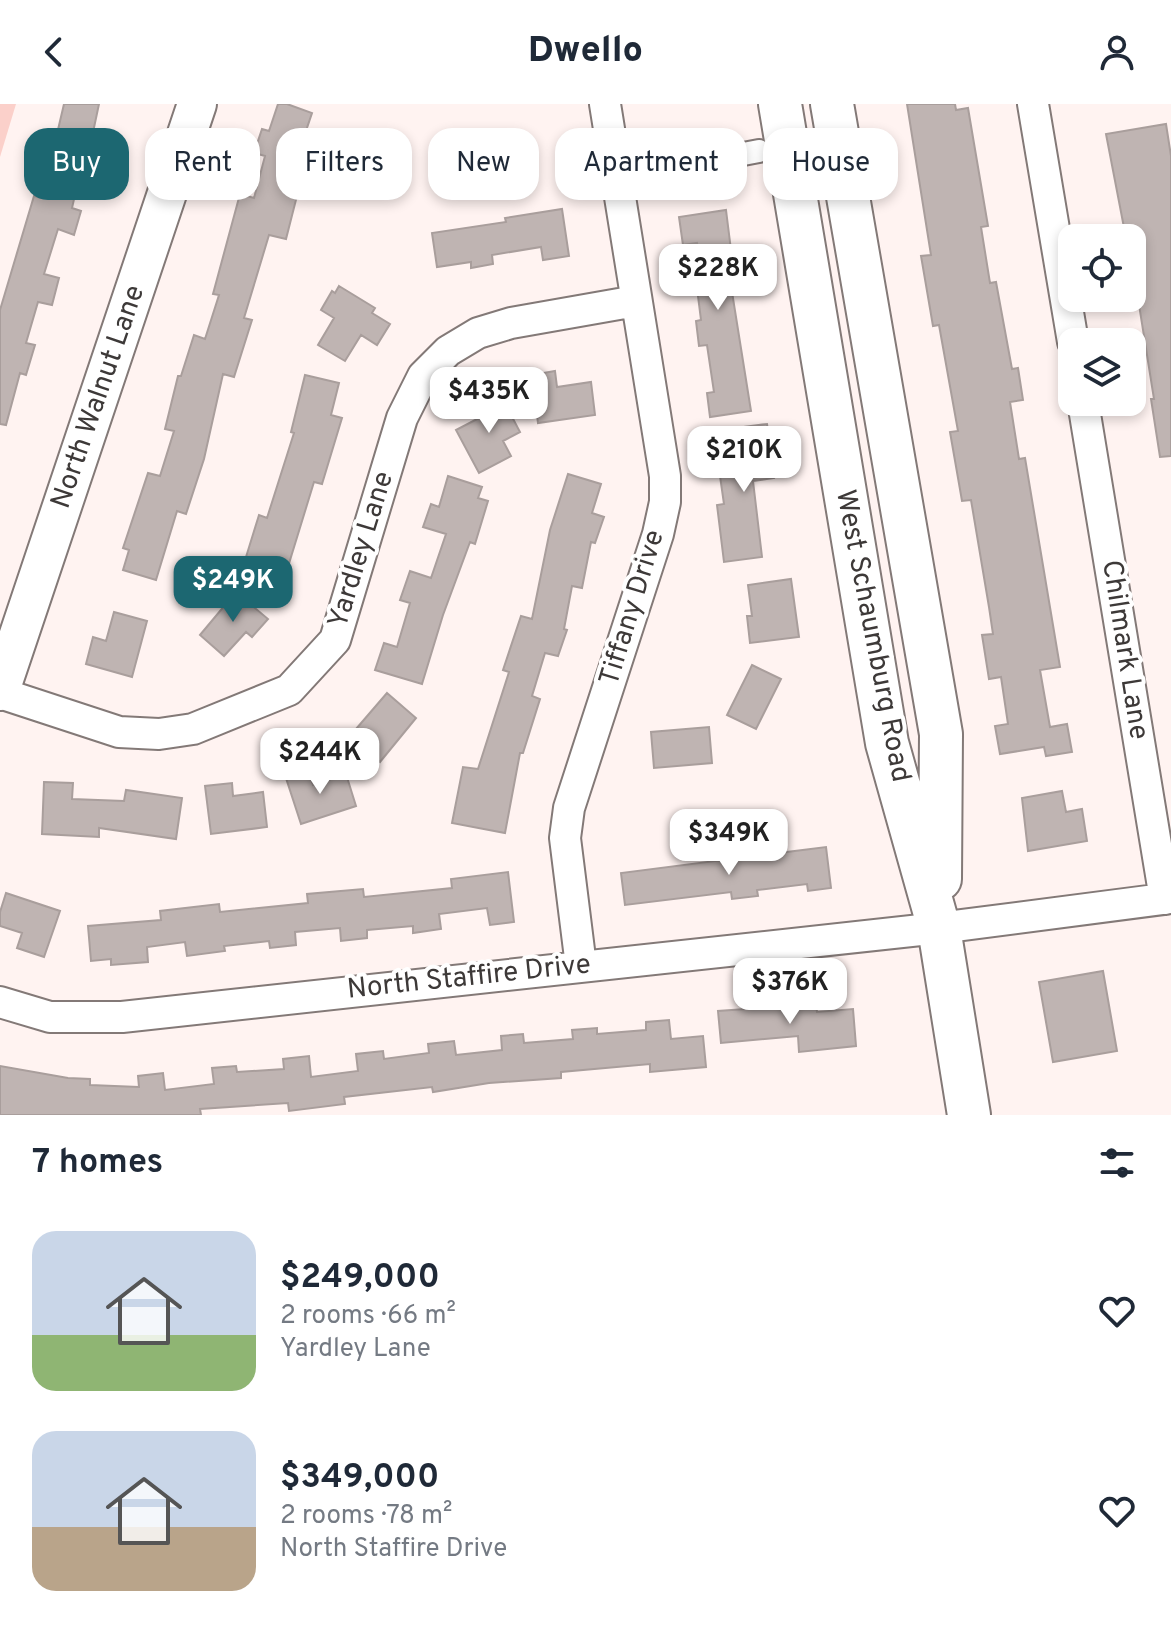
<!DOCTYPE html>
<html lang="en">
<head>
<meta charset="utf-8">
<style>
	body { margin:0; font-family:Overpass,sans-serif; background:#f6f6f7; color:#1f2937; height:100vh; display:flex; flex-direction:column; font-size:30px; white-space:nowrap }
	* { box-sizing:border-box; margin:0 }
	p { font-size:26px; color:#747a83 }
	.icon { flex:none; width:44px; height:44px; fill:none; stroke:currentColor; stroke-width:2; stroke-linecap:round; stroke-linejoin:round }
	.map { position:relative; height:1011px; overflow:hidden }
	.side { display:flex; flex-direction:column; background:#fff; flex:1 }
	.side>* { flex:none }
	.top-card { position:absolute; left:24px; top:24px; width:1124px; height:72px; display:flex; gap:16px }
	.controls { position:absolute; left:1058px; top:120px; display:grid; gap:16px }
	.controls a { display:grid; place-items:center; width:88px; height:88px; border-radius:16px; background:#fff; box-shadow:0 4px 12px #0003; font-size:40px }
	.price { position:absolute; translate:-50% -68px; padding:0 18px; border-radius:16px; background:#fff; color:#222; font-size:26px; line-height:52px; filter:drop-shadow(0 2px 4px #0008) }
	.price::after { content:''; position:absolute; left:50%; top:48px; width:24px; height:18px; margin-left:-12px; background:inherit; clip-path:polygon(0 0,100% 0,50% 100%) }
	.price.current { background:#1c6771; color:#fff }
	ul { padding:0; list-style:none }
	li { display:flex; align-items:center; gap:24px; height:200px; padding:0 32px }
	li span { display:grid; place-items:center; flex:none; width:224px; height:160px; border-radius:24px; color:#555 }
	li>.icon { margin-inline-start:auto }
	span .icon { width:96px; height:96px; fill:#fffc; stroke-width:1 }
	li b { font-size:34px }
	h2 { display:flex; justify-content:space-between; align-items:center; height:96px; padding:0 32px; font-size:34px }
	.chip { padding:0 28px; border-radius:24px; background:#fff; box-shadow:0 4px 12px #0003; font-size:28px; line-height:72px }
	.chip.current { background:#1c6771; color:#fff }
	header { display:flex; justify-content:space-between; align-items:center; height:104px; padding:0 32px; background:#fff; font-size:36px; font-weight:800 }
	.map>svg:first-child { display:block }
</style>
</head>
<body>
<header><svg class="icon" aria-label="back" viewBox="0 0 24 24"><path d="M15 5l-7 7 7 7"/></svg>Dwello<svg class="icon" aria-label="person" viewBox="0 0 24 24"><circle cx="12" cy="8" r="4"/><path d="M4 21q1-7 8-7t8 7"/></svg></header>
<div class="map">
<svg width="1171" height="1011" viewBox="0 0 1171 1011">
	<rect width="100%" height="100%" fill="#fff3f1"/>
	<!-- green -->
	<path fill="#fbd0ca" d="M 0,0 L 16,0 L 0,53 Z"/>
	<!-- building -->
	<path fill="#bfb4b2" stroke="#a99e9c" stroke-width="2" d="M 64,0 L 99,0 L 92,33 L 105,36 L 99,64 L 82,60 L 72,104 L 81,107 L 74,131 L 58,125 L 44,170 L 59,174 L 52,201 L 38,198 L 26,239 L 35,241 L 26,271 L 20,269 L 6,321 L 0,320 L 0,206 L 34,92 L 42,94 Z
		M 278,0 L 287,0 L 312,9 L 289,77 L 300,80 L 286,135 L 269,131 L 244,214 L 252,216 L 234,273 L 223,270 L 204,355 L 186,410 L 177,407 L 156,476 L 123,466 L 129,446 L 123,444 L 148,369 L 160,372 L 174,327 L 165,325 L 178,272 L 181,272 L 194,231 L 205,235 L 219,191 L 213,190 L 240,90 L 254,94 L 265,52 L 254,49 L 262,25 L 269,27 Z
		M 907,0 L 955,0 L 956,6 L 968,4 L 988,122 L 981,123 L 990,179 L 996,178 L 1012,265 L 1018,264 L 1023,296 L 1010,298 L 1019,355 L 1025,354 L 1060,563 L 1040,566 L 1050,623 L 1067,620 L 1072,648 L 1046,652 L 1044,643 L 1000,650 L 995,622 L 1008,620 L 1001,573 L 989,575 L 982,531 L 993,530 L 989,503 L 971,396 L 962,397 L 950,328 L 958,327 L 939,221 L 933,222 L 921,152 L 931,151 Z
		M 1166,20 L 1171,52 L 1171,352 L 1160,353 L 1151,295 L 1154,295 L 1137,188 L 1134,188 L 1132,175 L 1132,134 L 1126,134 L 1106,30 Z
		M 562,105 L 569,152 L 543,156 L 541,143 L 492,151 L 493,160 L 471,164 L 471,158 L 437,163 L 432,129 L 506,118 L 505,114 Z
		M 726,106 L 733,162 L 728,163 L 751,307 L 710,313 L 707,289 L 714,288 L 707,241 L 699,242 L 696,217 L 701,216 L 697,184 L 703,183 L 697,139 L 683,141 L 679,113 Z
		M 339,182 L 375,204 L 372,209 L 390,220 L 377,241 L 361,231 L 345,257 L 318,241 L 334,214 L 321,206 L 332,187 L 335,189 Z
		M 555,267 L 557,283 L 591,278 L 595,311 L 538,319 L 532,271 Z
		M 305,271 L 339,279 L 331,311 L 342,314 L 322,380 L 314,378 L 283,479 L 242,466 L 259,411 L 267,414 L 294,329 L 291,328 Z
		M 501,292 L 520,328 L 503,337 L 511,352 L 479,369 L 456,326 L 483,312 L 478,304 Z
		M 767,320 L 774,374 L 753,377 L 762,453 L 724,458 L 717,401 L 724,400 L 718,358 L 739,356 L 735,324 Z
		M 568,370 L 601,380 L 592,409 L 604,413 L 595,439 L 591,438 L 582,484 L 572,482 L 564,525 L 567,526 L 558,552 L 545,549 L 532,592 L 540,595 L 523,649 L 520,649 L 505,729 L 452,719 L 463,663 L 478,665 L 509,568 L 503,566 L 521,512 L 532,515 L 550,426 Z
		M 448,372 L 482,383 L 478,394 L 488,397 L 475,440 L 470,438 L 443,511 L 422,580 L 375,566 L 384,539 L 397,543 L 410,499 L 400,496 L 410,467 L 431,474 L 446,430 L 423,423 L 431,400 L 439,403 Z
		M 791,475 L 799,533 L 750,539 L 747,512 L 752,512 L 748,481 Z
		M 236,488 L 268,515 L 252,533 L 246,528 L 224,552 L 200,531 Z
		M 114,508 L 147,517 L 132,573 L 86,560 L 93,533 L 106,537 Z
		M 752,561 L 781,575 L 756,625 L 727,611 Z
		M 387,589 L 416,614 L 380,658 L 350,632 Z
		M 709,623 L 712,659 L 654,664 L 651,628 Z
		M 308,666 L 313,681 L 346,670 L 356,702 L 301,720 L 286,674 Z
		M 44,678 L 73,679 L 72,695 L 124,697 L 126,686 L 182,694 L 176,735 L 99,724 L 99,733 L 42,730 Z
		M 232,679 L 233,692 L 263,688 L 267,723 L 211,730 L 205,682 Z
		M 1062,687 L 1066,708 L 1082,705 L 1087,737 L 1028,747 L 1022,694 Z
		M 826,743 L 831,784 L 808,787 L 807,780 L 757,786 L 758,792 L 732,795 L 731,788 L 625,801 L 621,769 Z
		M 508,768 L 514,818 L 490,821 L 487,804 L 439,810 L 441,825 L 413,829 L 413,822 L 367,826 L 367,834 L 341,837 L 340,824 L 295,828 L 296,841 L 270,844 L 269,837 L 224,842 L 225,847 L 187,852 L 185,838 L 147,843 L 148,858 L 111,861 L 111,855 L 91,857 L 88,822 L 161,816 L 160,807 L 219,800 L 220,808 L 308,799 L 307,790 L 363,785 L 364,793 L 452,784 L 451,775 Z
		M 6,789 L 60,807 L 44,853 L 17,844 L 22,829 L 0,822 L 0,808 Z
		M 1103,867 L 1117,947 L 1053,958 L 1039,878 Z
		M 816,900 L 817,908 L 853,905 L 856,942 L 799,948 L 798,932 L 721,939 L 718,907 Z
		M 669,916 L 671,935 L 703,932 L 706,963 L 650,968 L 650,960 L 561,968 L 561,974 L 489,979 L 433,988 L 432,983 L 344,993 L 345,1000 L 289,1007 L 288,999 L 200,1005 L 201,1011 L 0,1011 L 0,962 L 68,974 L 90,975 L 90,981 L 139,983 L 138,972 L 163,969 L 165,986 L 214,980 L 212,964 L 236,962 L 237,968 L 284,965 L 283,955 L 309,952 L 311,973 L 358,967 L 356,950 L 383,947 L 384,955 L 429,949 L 428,940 L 454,937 L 456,951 L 502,946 L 501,932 L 523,930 L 524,939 L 573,935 L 572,926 L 597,924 L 597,930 L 646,926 L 646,918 Z"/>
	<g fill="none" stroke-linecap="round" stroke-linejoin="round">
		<!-- pedestrian casing -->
		<g stroke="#837977" stroke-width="26">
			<path id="pedestrian" d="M 616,73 L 666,68 L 693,70 L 719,64 L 738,51 L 759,47"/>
		</g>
		<!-- minor casing -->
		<g stroke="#837977" stroke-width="34">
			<path id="minor" d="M 1033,0 L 1073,238
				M 1083,298 L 1165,795
				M 0,589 L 119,628 L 159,630 L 193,625 L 289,586 L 335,536 L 402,314 L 423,272 L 448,247 L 478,229 L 511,219 L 636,197
				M 581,862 L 565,734 L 569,704 L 658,430 L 665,398 L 665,372 L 605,0
				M 0,898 L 50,913 L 122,913 L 939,824 L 1171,794"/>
		</g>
		<!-- tertiary casing -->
		<g stroke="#837977" stroke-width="42">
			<path id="tertiary" d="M 0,587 L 197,0"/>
		</g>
		<!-- secondary casing -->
		<g stroke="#837977" stroke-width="46">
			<path id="secondary" d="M 780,0 L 887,639 L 939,824 L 969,1011
				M 832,0 L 941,630 L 940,775"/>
		</g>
		<!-- pedestrian -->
		<use href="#pedestrian" stroke="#fff" stroke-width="22"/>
		<!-- minor -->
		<use href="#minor" stroke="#fff" stroke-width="30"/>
		<!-- tertiary -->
		<use href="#tertiary" stroke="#fff" stroke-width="38"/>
		<!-- secondary -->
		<use href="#secondary" stroke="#fff" stroke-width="42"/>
	</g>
	<g text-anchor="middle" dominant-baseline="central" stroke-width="8" stroke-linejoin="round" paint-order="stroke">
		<!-- street labels -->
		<g font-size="28" fill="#3d3938" stroke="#fff">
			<text transform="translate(99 293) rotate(-71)">North Walnut Lane</text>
			<text transform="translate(362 446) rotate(-73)">Yardley Lane</text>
			<text transform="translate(633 504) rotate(-73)">Tiffany Drive</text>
			<text transform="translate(872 532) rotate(79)">West Schaumburg Road</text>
			<text transform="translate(1124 546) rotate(81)">Chilmark Lane</text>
			<text transform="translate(469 874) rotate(-6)">North Staffire Drive</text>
		</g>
	</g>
</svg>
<div class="controls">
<a><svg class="icon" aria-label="locate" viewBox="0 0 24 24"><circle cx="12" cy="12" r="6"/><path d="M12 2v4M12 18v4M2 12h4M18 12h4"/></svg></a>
<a><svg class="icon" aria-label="layers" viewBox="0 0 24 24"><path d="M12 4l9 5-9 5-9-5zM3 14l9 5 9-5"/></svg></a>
</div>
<b class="price" style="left:718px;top:208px">$228K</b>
<b class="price" style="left:489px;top:331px">$435K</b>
<b class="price" style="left:744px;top:390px">$210K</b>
<b class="price current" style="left:233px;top:520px">$249K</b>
<b class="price" style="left:320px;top:692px">$244K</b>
<b class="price" style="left:729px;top:773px">$349K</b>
<b class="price" style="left:790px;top:922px">$376K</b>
<div class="top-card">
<a class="chip current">Buy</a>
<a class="chip">Rent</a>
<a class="chip">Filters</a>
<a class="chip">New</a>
<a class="chip">Apartment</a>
<a class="chip">House</a>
</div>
</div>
<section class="side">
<h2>7 homes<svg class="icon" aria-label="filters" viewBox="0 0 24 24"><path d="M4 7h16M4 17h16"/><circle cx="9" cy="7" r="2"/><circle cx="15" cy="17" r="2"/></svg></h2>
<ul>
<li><span style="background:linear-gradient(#c9d6e8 65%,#8fb573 0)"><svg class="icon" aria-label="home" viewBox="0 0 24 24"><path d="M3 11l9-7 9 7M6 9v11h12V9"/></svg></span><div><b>$249,000</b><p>2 rooms · 66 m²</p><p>Yardley Lane</p></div><svg class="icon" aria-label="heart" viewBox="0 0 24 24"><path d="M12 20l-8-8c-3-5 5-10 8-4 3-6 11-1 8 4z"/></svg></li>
<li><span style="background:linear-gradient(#c9d6e8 60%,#b9a48a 0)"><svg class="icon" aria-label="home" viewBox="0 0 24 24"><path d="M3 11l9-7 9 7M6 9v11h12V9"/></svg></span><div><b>$349,000</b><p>2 rooms · 78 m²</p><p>North Staffire Drive</p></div><svg class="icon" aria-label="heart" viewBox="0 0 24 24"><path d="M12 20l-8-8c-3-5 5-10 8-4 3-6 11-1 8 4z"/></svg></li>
</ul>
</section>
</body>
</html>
